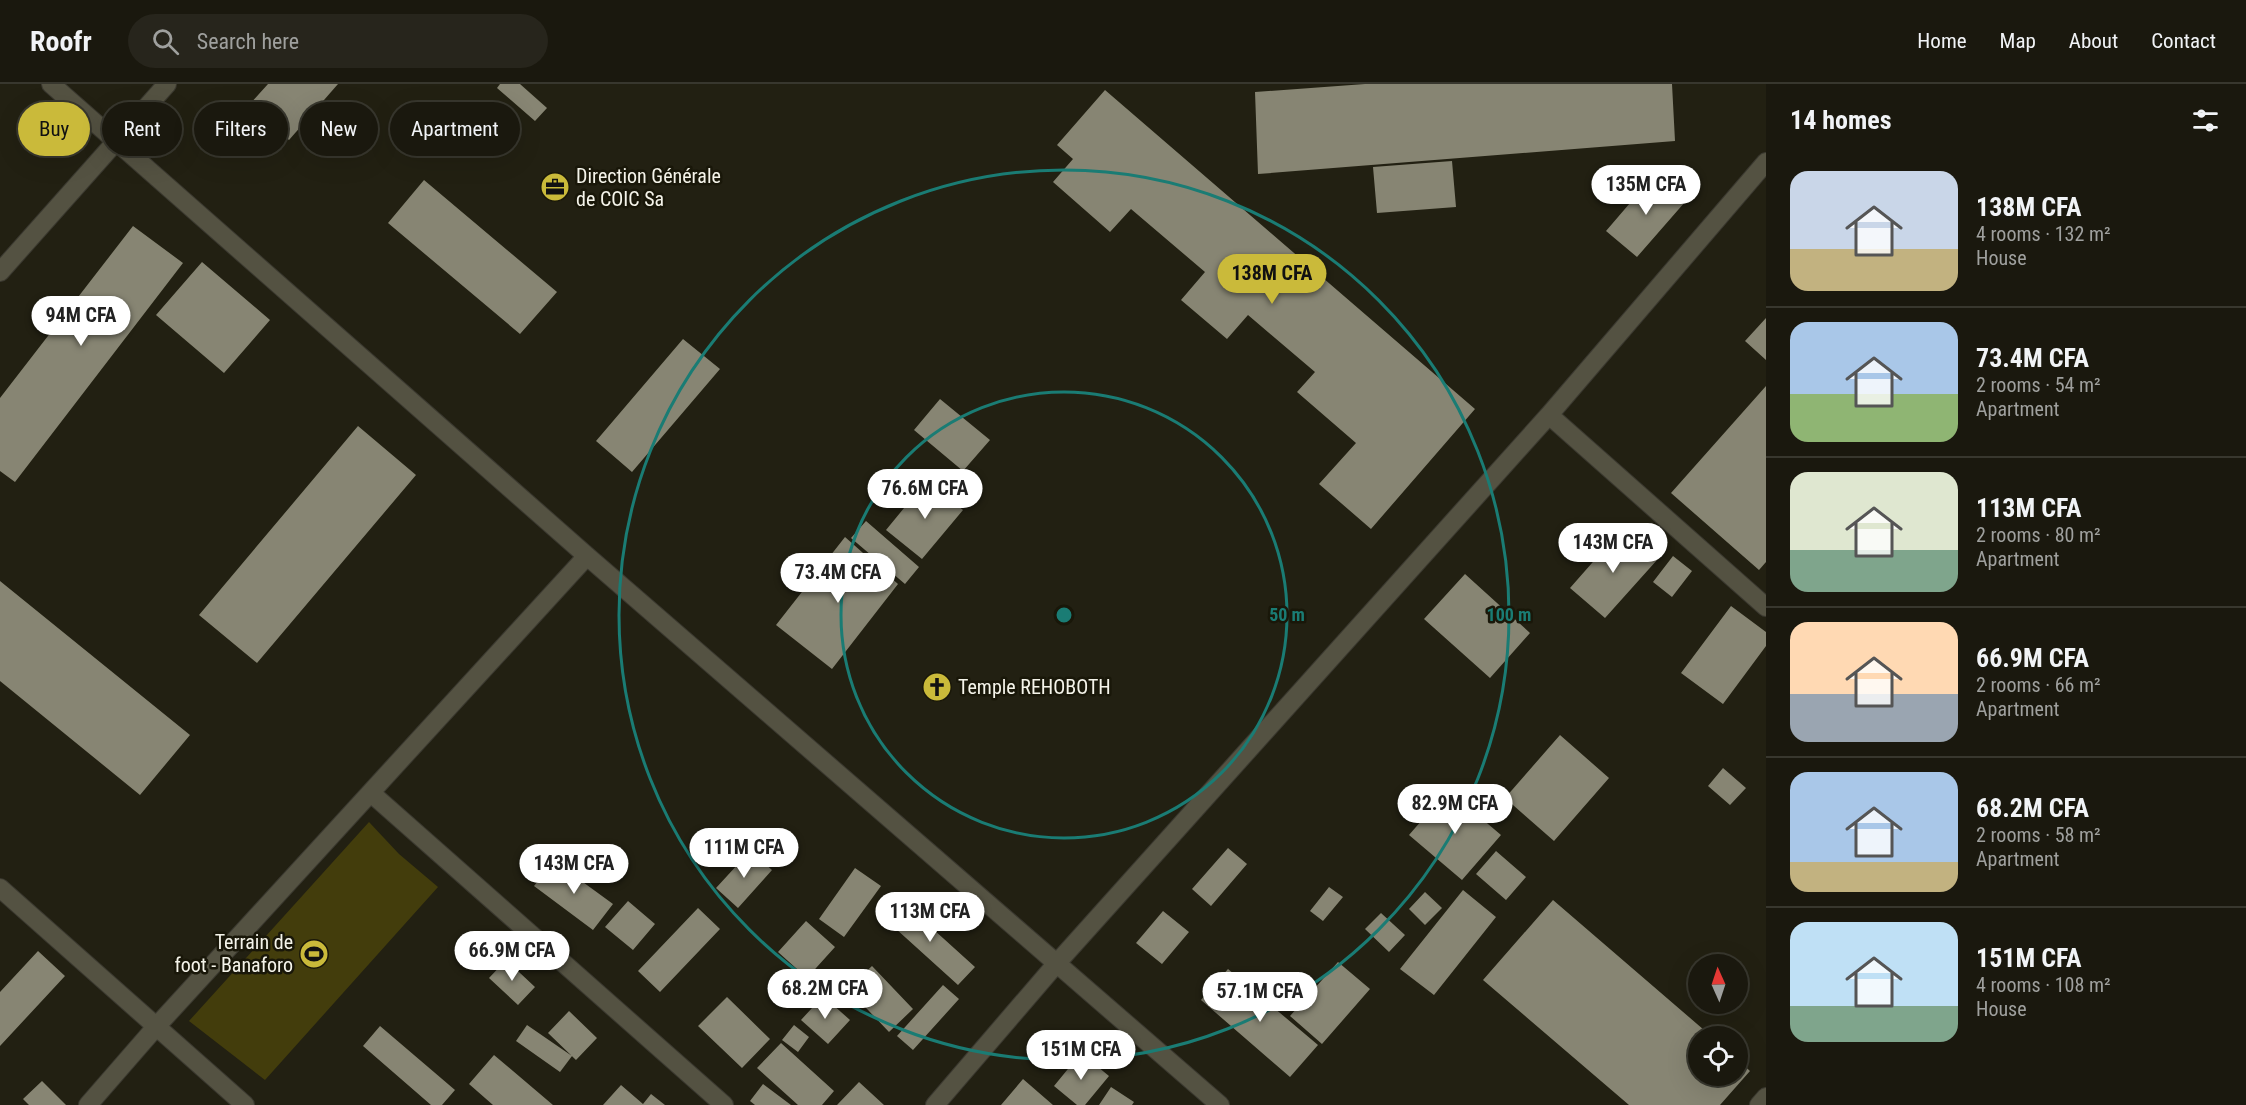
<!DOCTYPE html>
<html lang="en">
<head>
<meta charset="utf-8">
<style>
	body { margin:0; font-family:"Roboto Condensed",sans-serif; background:#27251c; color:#f1f3f6; height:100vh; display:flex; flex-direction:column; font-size:22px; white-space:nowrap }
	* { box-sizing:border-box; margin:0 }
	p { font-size:20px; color:#9fa09e }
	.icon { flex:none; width:33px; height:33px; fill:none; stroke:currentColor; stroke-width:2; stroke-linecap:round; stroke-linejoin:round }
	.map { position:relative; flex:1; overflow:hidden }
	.details { display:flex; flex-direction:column; background:#1a180e; width:480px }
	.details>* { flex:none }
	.top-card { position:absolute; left:18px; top:18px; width:570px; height:54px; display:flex; gap:12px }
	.needle { width:39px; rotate:357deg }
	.buttons { position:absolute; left:1688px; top:870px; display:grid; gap:12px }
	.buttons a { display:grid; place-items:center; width:60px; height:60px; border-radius:50%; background:#1a180e; box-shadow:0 6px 24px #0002,0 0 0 2px #38372e; font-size:30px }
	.price { position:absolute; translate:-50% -51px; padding:0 14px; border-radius:21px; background:#fff; color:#222; font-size:20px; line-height:39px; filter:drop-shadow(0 2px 3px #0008) }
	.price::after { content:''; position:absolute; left:50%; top:36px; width:18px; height:14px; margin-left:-9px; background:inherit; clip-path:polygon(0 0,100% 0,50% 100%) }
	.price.selected { background:#caba3a; color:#111 }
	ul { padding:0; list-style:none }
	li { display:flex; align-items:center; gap:18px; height:150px; padding:0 24px }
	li+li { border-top:2px solid #38372e }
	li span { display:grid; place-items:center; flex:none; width:168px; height:120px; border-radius:18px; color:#555 }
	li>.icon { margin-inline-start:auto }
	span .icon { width:72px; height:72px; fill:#fffc; stroke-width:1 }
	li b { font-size:26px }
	h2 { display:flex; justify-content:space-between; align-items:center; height:72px; padding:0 24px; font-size:26px }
	.tag { padding:0 21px; border-radius:27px; background:#1a180e; box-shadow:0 6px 24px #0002,0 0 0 2px #38372e; font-size:21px; line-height:54px }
	.tag.selected { background:#caba3a; color:#111 }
	header { display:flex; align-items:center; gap:36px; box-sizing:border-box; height:84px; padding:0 30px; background:#1a180e; border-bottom:2px solid #38372e }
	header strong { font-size:28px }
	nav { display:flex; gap:33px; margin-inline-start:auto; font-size:21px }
	.search { width:420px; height:54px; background:#27251c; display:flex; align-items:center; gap:15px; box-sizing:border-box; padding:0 21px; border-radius:33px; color:#9fa09e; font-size:22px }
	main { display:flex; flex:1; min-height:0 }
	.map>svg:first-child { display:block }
</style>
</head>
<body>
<header>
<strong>Roofr</strong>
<div class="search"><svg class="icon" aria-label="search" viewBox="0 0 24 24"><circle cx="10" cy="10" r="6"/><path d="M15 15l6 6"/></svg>Search here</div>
<nav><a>Home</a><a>Map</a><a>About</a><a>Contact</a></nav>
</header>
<main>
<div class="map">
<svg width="1766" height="1021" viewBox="0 0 1766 1021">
	<rect width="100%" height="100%" fill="#222012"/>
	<!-- green -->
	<path fill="#433d0c" d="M 369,738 L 399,770 L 438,803 L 265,996 L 189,937 Z"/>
	<!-- building -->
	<path fill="#878573" d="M 268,0 L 338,0 L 289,56 L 249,21 Z
		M 500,0 L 520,0 L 547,24 L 535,37 L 497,4 Z
		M 1365,0 L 1672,0 L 1675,57 L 1258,90 L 1255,8 Z
		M 1105,6 L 1475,325 L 1371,445 L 1319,400 L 1356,359 L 1297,308 L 1315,288 L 1248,231 L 1227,255 L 1181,216 L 1205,188 L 1131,125 L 1110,148 L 1053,98 L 1073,75 L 1057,61 Z
		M 1452,77 L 1456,123 L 1377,129 L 1373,83 Z
		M 1654,91 L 1685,118 L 1637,173 L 1606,147 Z
		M 424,96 L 557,208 L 520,250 L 388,139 Z
		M 133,142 L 183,179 L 15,398 L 0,387 L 0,314 Z
		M 202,178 L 270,236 L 224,289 L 156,231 Z
		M 1766,234 L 1766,276 L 1745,257 Z
		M 683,255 L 720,285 L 632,388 L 596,357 Z
		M 1766,302 L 1766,478 L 1759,486 L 1671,409 Z
		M 940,315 L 990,356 L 963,387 L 914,346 Z
		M 358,342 L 416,391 L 257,579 L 199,531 Z
		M 927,396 L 963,426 L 922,475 L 886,446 Z
		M 866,437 L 919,483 L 905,500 L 851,454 Z
		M 1621,446 L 1657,476 L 1605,534 L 1570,504 Z
		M 845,453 L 898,500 L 832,585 L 776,541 Z
		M 1673,472 L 1692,487 L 1672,513 L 1653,498 Z
		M 1465,490 L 1530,549 L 1490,594 L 1424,535 Z
		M 0,497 L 190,651 L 140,711 L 0,597 Z
		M 1731,522 L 1766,548 L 1766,562 L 1723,620 L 1681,589 Z
		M 1560,651 L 1609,694 L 1554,757 L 1505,714 Z
		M 1723,684 L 1746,704 L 1730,721 L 1708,702 Z
		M 1448,706 L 1501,751 L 1462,796 L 1409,751 Z
		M 1228,764 L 1247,780 L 1211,822 L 1192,805 Z
		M 750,767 L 772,786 L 738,824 L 716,804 Z
		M 1496,767 L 1526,793 L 1506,816 L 1476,790 Z
		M 554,777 L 613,820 L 593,846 L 534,802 Z
		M 855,784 L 881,802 L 844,853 L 819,835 Z
		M 1329,803 L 1343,813 L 1323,837 L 1310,827 Z
		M 1463,806 L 1496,833 L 1434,911 L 1400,885 Z
		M 1425,808 L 1442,824 L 1425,841 L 1409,825 Z
		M 1553,816 L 1711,952 L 1698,952 L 1698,992 L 1737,992 L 1737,975 L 1750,987 L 1720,1021 L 1629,1021 L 1483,896 Z
		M 628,817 L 655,840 L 633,866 L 605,843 Z
		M 902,817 L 975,883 L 958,901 L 885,835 Z
		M 698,824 L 720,845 L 660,908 L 638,887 Z
		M 1163,827 L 1189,848 L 1162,880 L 1136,859 Z
		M 1381,829 L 1405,851 L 1389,868 L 1365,845 Z
		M 806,837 L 835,863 L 807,894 L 778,868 Z
		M 38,867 L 65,892 L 0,962 L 0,908 Z
		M 506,876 L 535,903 L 518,921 L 489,894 Z
		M 1338,878 L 1370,905 L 1322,960 L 1290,932 Z
		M 872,882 L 913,925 L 889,948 L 848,905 Z
		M 1228,885 L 1318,961 L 1290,993 L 1201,916 Z
		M 943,901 L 959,915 L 913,966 L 897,952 Z
		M 823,912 L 850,936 L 828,960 L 801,936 Z
		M 727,913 L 770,955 L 742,984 L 698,942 Z
		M 569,927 L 597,954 L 576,976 L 548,949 Z
		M 527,941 L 572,972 L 560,988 L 516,957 Z
		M 794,941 L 809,953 L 798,968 L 782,956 Z
		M 380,942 L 455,1006 L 442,1021 L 431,1021 L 363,962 Z
		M 781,959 L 834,1007 L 822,1021 L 798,1021 L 757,984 Z
		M 1081,969 L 1109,992 L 1085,1021 L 1077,1021 L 1054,1002 Z
		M 494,971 L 553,1021 L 493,1021 L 469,1000 Z
		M 1023,995 L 1053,1021 L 1001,1021 Z
		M 42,997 L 66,1021 L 29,1021 L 23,1015 Z
		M 859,998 L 884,1021 L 837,1021 Z
		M 763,1000 L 791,1021 L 755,1021 L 750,1017 Z
		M 621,1001 L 643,1020 L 651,1010 L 665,1021 L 603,1021 Z
		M 1111,1003 L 1134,1018 L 1132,1021 L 1099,1021 Z"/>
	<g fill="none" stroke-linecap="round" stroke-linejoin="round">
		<!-- minor casing -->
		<g stroke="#3b3930" stroke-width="20">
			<path id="minor" d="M 51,0 L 587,472 L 1220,1021
				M 0,188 L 167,0
				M 1549,331 L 1766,523
				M 371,709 L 724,1021
				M 0,804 L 245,1021
				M 88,1021 L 155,944 L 587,472
				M 935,1021 L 1057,879 L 1549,331 L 1766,78
				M 1759,1021 L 1766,1013"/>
		</g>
		<!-- minor -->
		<use href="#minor" stroke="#545242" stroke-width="18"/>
	</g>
	<!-- distance rings -->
	<g fill="none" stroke="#1a7c74" stroke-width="3">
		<circle cx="1064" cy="531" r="223"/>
		<circle cx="1064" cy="531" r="445"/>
	</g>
	<!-- icons -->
	<defs>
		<g id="office-disc" transform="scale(1.5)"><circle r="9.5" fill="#caba3a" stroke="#191709"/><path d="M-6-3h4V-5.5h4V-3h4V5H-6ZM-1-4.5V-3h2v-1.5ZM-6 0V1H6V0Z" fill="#111"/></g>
		<g id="church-disc" transform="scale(1.5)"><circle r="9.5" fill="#caba3a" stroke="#191709"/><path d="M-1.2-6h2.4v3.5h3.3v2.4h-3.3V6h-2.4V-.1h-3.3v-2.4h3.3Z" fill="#111"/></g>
		<g id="stadium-disc" transform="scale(1.5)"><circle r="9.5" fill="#caba3a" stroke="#191709"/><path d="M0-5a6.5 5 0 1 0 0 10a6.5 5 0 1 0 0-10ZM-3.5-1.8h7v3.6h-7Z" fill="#111"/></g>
	</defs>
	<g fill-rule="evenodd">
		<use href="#office-disc" x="555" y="103"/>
		<use href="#church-disc" x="937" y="603"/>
		<use href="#stadium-disc" x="314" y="870"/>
	</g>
	<g text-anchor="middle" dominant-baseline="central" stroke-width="5" stroke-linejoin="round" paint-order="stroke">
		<!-- poi labels -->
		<g font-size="20" fill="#f5f4ea" stroke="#191709" text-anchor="start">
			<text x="576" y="92">Direction Générale<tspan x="576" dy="23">de COIC Sa</tspan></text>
			<text x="958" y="603">Temple REHOBOTH</text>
			<text x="293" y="858" text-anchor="end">Terrain de<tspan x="293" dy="23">foot - Banaforo</tspan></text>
		</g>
	</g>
	<circle cx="1064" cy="531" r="9" fill="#1a7c74" stroke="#191709" stroke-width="3"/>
	<g font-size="18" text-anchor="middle" font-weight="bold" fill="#1a7c74" stroke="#191709" stroke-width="5" stroke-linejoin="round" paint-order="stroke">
		<text x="1287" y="537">50 m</text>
		<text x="1509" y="537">100 m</text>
	</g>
</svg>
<div class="buttons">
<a><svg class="needle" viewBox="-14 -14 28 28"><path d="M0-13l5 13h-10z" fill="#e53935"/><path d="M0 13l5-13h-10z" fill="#9fa09e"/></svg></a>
<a><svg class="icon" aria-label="locate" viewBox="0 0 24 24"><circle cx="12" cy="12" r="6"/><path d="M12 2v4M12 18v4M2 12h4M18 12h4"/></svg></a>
</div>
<b class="price" style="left:1646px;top:132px">135M CFA</b>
<b class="price selected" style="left:1272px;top:221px">138M CFA</b>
<b class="price" style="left:81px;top:263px">94M CFA</b>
<b class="price" style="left:925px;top:436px">76.6M CFA</b>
<b class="price" style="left:1613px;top:490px">143M CFA</b>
<b class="price" style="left:838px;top:520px">73.4M CFA</b>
<b class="price" style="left:1455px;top:751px">82.9M CFA</b>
<b class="price" style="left:744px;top:795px">111M CFA</b>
<b class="price" style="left:574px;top:811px">143M CFA</b>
<b class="price" style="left:930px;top:859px">113M CFA</b>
<b class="price" style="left:512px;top:898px">66.9M CFA</b>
<b class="price" style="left:825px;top:936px">68.2M CFA</b>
<b class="price" style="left:1260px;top:939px">57.1M CFA</b>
<b class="price" style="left:1081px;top:997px">151M CFA</b>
<div class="top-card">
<a class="tag selected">Buy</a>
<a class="tag">Rent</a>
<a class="tag">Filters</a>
<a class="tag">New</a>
<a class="tag">Apartment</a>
</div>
</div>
<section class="details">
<h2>14 homes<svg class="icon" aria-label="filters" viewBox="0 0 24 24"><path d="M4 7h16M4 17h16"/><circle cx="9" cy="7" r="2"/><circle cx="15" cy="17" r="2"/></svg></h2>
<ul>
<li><span style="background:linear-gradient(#c9d6e8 65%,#c2b280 0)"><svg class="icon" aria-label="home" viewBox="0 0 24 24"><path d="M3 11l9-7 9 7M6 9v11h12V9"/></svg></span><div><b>138M CFA</b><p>4 rooms · 132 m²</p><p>House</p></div></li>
<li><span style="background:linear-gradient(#a9c7e8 60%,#8fb573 0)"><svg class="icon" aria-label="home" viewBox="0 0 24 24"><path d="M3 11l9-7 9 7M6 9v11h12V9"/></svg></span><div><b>73.4M CFA</b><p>2 rooms · 54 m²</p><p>Apartment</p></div></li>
<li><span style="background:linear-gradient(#dfe7d0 65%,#7fa58c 0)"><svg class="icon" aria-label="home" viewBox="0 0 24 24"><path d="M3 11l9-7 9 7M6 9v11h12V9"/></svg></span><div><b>113M CFA</b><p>2 rooms · 80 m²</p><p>Apartment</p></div></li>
<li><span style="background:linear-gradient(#ffd9b3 60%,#9aa5b1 0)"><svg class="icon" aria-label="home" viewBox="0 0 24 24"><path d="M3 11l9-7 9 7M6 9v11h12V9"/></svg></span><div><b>66.9M CFA</b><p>2 rooms · 66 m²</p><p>Apartment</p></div></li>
<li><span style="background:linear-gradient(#a9c7e8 75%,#c2b280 0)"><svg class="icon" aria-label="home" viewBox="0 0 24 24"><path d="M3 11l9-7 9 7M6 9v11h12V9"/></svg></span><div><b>68.2M CFA</b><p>2 rooms · 58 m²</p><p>Apartment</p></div></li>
<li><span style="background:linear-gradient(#bfe0f5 70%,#7fa58c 0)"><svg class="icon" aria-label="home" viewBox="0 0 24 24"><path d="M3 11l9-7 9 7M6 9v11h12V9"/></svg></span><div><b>151M CFA</b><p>4 rooms · 108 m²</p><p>House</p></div></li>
</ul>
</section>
</main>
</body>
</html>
